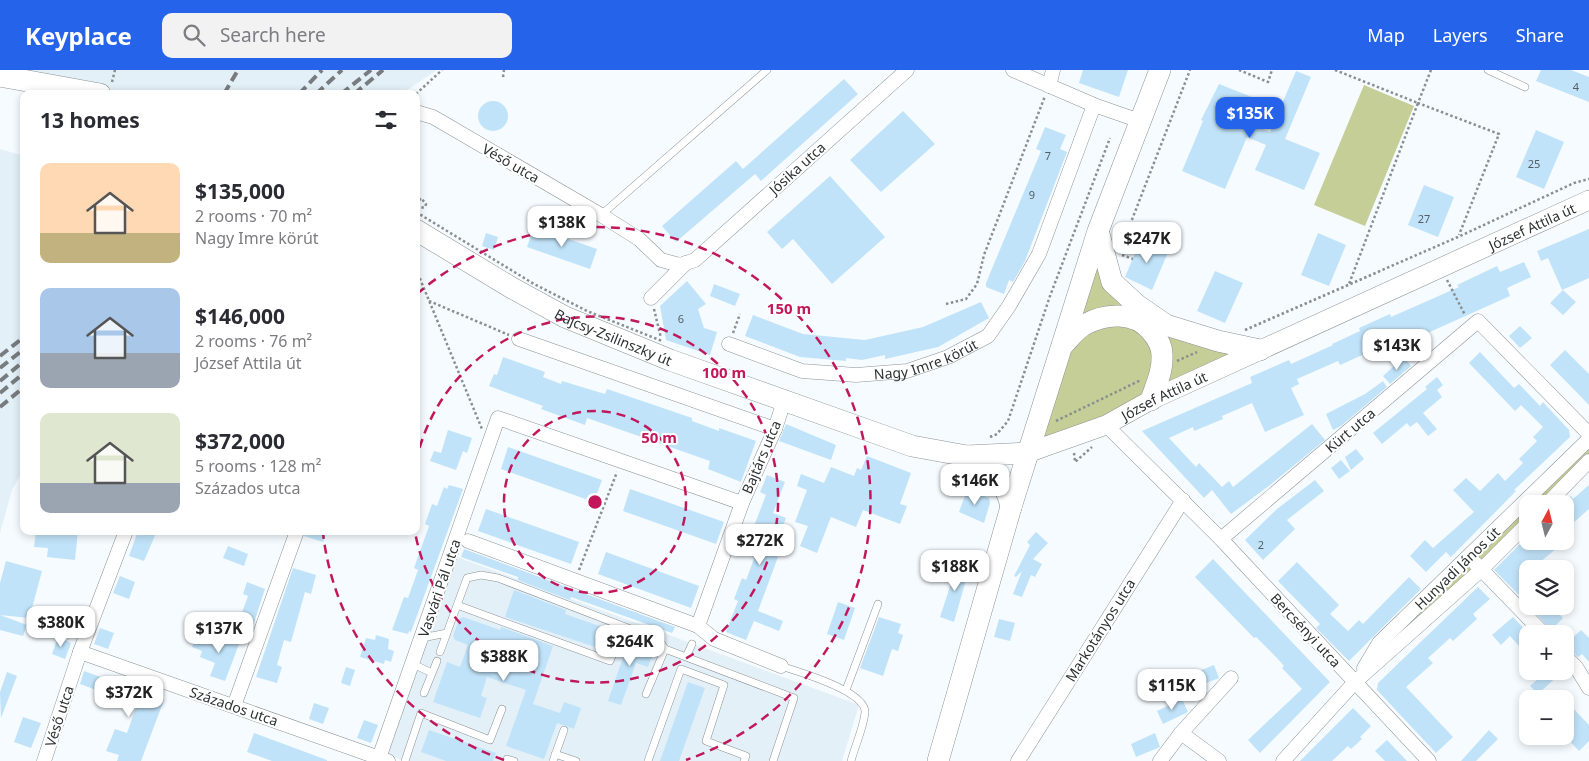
<!DOCTYPE html>
<html lang="en">
<head>
<meta charset="utf-8">
<style>
	body { margin:0; font-family:"Noto Sans",sans-serif; background:#f2f2f3; color:#2b2b33; height:100vh; display:flex; flex-direction:column; font-size:19px; white-space:nowrap }
	* { box-sizing:border-box; margin:0 }
	p { font-size:16px; color:#7c7c81 }
	.icon { flex:none; width:28px; height:28px; fill:none; stroke:currentColor; stroke-width:2; stroke-linecap:round; stroke-linejoin:round }
	.map { position:relative; flex:1; overflow:hidden }
	.details { position:absolute; left:20px; top:20px; width:400px; height:445px; display:flex; flex-direction:column; background:#fff; border-radius:10px; box-shadow:0 2px 8px #0003 }
	.details>* { flex:none }
	.needle { width:32px; rotate:7deg }
	.fabs { position:absolute; left:1519px; top:425px; display:grid; gap:10px }
	.fabs a { display:grid; place-items:center; width:55px; height:55px; border-radius:10px; background:#fff; box-shadow:0 2px 8px #0003; font-size:25px }
	.price { position:absolute; translate:-50% -42px; padding:0 11px; border-radius:10px; background:#fff; color:#222; font-size:16px; line-height:32px; filter:drop-shadow(0 1px 2px #0008) }
	.price::after { content:''; position:absolute; left:50%; top:30px; width:15px; height:11px; margin-left:-8px; background:inherit; clip-path:polygon(0 0,100% 0,50% 100%) }
	.price.current { background:#2563eb; color:#fff }
	ul { padding:0; list-style:none }
	li { display:flex; align-items:center; gap:15px; height:125px; padding:0 20px }
	li span { display:grid; place-items:center; flex:none; width:140px; height:100px; border-radius:10px; color:#555 }
	li>.icon { margin-inline-start:auto }
	span .icon { width:60px; height:60px; fill:#fffc; stroke-width:1 }
	li b { font-size:21px }
	h2 { display:flex; justify-content:space-between; align-items:center; height:60px; padding:0 20px; font-size:21px }
	header { display:flex; align-items:center; gap:30px; box-sizing:border-box; height:70px; padding:0 25px; background:#2563eb; color:#fff }
	header strong { font-size:24px }
	nav { display:flex; gap:28px; margin-inline-start:auto; font-size:18px }
	.search { width:350px; height:45px; background:#f2f2f3; display:flex; align-items:center; gap:12px; box-sizing:border-box; padding:0 18px; border-radius:10px; color:#7c7c81; font-size:19px }
	.map>svg:first-child { display:block }
</style>
</head>
<body>
<header>
<strong>Keyplace</strong>
<div class="search"><svg class="icon" aria-label="search" viewBox="0 0 24 24"><circle cx="10" cy="10" r="6"/><path d="M15 15l6 6"/></svg>Search here</div>
<nav><a>Map</a><a>Layers</a><a>Share</a></nav>
</header>
<div class="map">
<svg width="1589" height="691" viewBox="0 0 1589 691">
	<rect width="100%" height="100%" fill="#f5fbff"/>
	<!-- built -->
	<path fill="#e3f0f8" d="M 0,0 L 437,0 L 401,24 L 99,24 Z
		M 0,79 L 24,86 L 24,398 L 12,420 L 0,463 Z
		M 457,487 L 859,635 L 842,691 L 404,691 L 386,684 Z"/>
	<!-- green -->
	<path fill="#c6ce97" d="M 1364,15 L 1414,36 L 1365,156 L 1314,135 Z
		M 1098,161 L 1105,193 L 1137,235 L 1260,280 L 1027,383 Z
		M 1589,369 L 1589,391 L 1547,434 L 1528,434 L 1527,453 L 1355,612 L 1379,573 Z"/>
	<!-- building -->
	<path fill="#c1e3f9" d="M 1083,0 L 1128,0 L 1119,27 L 1079,13 Z
		M 1541,0 L 1571,0 L 1589,7 L 1589,32 L 1536,11 Z
		M 1296,1 L 1311,7 L 1285,69 L 1320,83 L 1304,120 L 1255,100 L 1266,75 L 1247,67 L 1225,119 L 1182,101 L 1203,51 L 1201,50 L 1219,14 L 1262,31 L 1252,55 L 1270,62 Z
		M 844,9 L 858,24 L 761,111 L 755,104 L 676,172 L 662,156 L 736,91 L 743,99 Z
		M478 46a15 15 0 1 1 30 0a15 15 0 1 1-30 0Z
		M 903,41 L 935,74 L 881,122 L 850,90 Z
		M 1045,57 L 1066,65 L 1060,79 L 1067,82 L 1025,191 L 1013,212 L 1009,210 L 1004,224 L 986,217 L 986,213 L 1041,81 L 1036,79 Z
		M 1536,60 L 1564,72 L 1544,119 L 1516,107 Z
		M 830,106 L 885,167 L 832,214 L 793,169 L 782,179 L 767,162 Z
		M 1424,115 L 1454,127 L 1438,167 L 1408,155 Z
		M 534,157 L 597,179 L 590,199 L 527,177 Z
		M 1589,159 L 1589,208 L 1562,220 L 1548,188 L 1541,191 L 1537,181 Z
		M 486,163 L 498,167 L 494,180 L 482,176 Z
		M 1318,163 L 1346,175 L 1329,216 L 1301,205 Z
		M 1141,169 L 1169,180 L 1152,220 L 1125,207 Z
		M 1524,192 L 1531,207 L 1507,218 L 1510,226 L 1403,274 L 1399,264 L 1368,278 L 1369,282 L 1340,295 L 1338,291 L 1297,309 L 1299,314 L 1291,318 L 1304,345 L 1265,362 L 1252,333 L 1222,346 L 1223,349 L 1194,361 L 1193,357 L 1169,368 L 1196,397 L 1199,393 L 1222,417 L 1229,411 L 1233,417 L 1312,354 L 1325,370 L 1270,415 L 1231,444 L 1212,420 L 1204,428 L 1142,361 L 1252,313 L 1250,307 L 1289,290 L 1291,294 L 1333,275 L 1332,274 L 1360,261 L 1359,258 L 1390,244 L 1391,247 L 1459,217 L 1457,215 L 1497,196 L 1500,202 Z
		M 1215,201 L 1243,213 L 1225,253 L 1197,241 Z
		M 687,211 L 706,234 L 698,239 L 704,258 L 717,262 L 710,285 L 666,270 L 660,236 Z
		M 714,214 L 740,224 L 735,236 L 710,226 Z
		M 1563,220 L 1576,232 L 1563,245 L 1550,233 Z
		M 981,232 L 989,248 L 938,277 L 885,289 L 885,285 L 862,290 L 846,288 L 846,291 L 800,287 L 745,266 L 753,245 L 803,264 L 865,270 L 923,257 Z
		M 1520,256 L 1532,268 L 1520,278 L 1509,266 Z
		M 1565,280 L 1589,304 L 1589,335 L 1550,295 Z
		M 1480,282 L 1514,318 L 1519,314 L 1540,336 L 1543,332 L 1569,360 L 1570,367 L 1514,420 L 1516,421 L 1451,487 L 1446,482 L 1426,502 L 1410,486 L 1425,470 L 1433,478 L 1474,442 L 1453,420 L 1466,408 L 1480,421 L 1498,403 L 1505,411 L 1523,393 L 1519,389 L 1537,371 L 1533,367 L 1543,357 L 1521,335 L 1515,341 L 1469,293 Z
		M 503,287 L 545,302 L 543,307 L 561,314 L 562,311 L 605,324 L 607,319 L 692,348 L 692,351 L 719,361 L 719,358 L 756,371 L 741,412 L 708,399 L 710,391 L 587,348 L 585,355 L 541,339 L 543,336 L 489,316 L 494,304 L 497,305 Z
		M 1404,287 L 1411,296 L 1390,314 L 1383,306 Z
		M 1437,307 L 1443,315 L 1437,320 L 1442,327 L 1423,343 L 1437,359 L 1428,366 L 1417,352 L 1410,357 L 1407,353 L 1382,374 L 1373,363 L 1427,319 L 1425,317 Z
		M 1383,311 L 1387,317 L 1341,356 L 1333,360 L 1326,344 L 1365,324 Z
		M 786,354 L 836,375 L 831,390 L 779,371 Z
		M 448,360 L 472,368 L 467,383 L 463,381 L 456,400 L 430,391 L 434,381 L 441,383 Z
		M 508,377 L 602,410 L 594,432 L 501,399 Z
		M 1356,379 L 1364,389 L 1351,400 L 1345,387 Z
		M 867,386 L 911,403 L 900,434 L 907,436 L 900,454 L 863,440 L 856,457 L 831,447 L 817,483 L 800,476 L 808,456 L 795,452 L 807,420 L 797,416 L 801,404 L 824,413 L 831,397 L 854,406 L 857,398 L 861,400 Z
		M 1341,390 L 1350,401 L 1339,409 L 1331,398 Z
		M 767,405 L 785,412 L 773,443 L 786,448 L 772,484 L 778,487 L 758,541 L 783,551 L 779,561 L 754,551 L 746,570 L 726,562 L 738,531 L 734,529 L 742,508 L 746,510 L 760,473 L 749,469 L 766,425 L 760,422 Z
		M 1315,410 L 1324,421 L 1287,450 L 1295,459 L 1263,490 L 1245,470 L 1277,439 Z
		M 449,415 L 463,419 L 411,562 L 409,561 L 408,564 L 392,560 L 404,527 L 408,528 L 418,500 L 414,498 L 429,456 L 425,454 L 432,434 L 437,436 L 444,417 L 447,419 Z
		M 1589,415 L 1589,439 L 1565,460 L 1565,431 L 1571,426 L 1573,429 Z
		M 630,419 L 724,452 L 716,474 L 623,441 Z
		M 967,420 L 989,428 L 990,433 L 984,453 L 959,442 Z
		M 486,439 L 579,472 L 571,494 L 478,461 Z
		M 36,461 L 78,461 L 75,490 L 47,487 L 48,478 L 34,477 Z
		M 138,461 L 157,461 L 144,491 L 129,486 Z
		M 306,461 L 327,461 L 323,472 L 304,466 Z
		M 1036,462 L 1048,473 L 1033,489 L 1042,494 L 1035,507 L 1031,505 L 1022,527 L 1013,524 L 1022,501 L 1016,507 L 1014,506 L 1030,475 L 1027,472 Z
		M 1523,471 L 1565,471 L 1532,499 L 1528,499 L 1528,534 L 1494,500 Z
		M 228,476 L 248,484 L 244,496 L 223,488 Z
		M 464,479 L 675,557 L 672,563 L 571,527 L 570,530 L 518,510 L 518,507 L 461,487 Z
		M 606,482 L 699,516 L 691,538 L 598,504 Z
		M 1213,489 L 1330,612 L 1260,683 L 1248,670 L 1302,619 L 1282,598 L 1284,596 L 1276,587 L 1256,567 L 1254,568 L 1195,507 Z
		M 6,491 L 42,501 L 32,538 L 79,542 L 78,553 L 0,545 L 0,513 Z
		M 958,492 L 970,496 L 954,552 L 940,547 Z
		M 1297,492 L 1339,535 L 1330,544 L 1348,561 L 1359,550 L 1363,554 L 1409,507 L 1421,519 L 1349,591 L 1316,558 L 1320,554 L 1278,511 Z
		M 293,498 L 316,505 L 311,524 L 305,522 L 291,572 L 284,570 L 277,595 L 282,597 L 277,613 L 256,607 Z
		M 120,506 L 135,512 L 129,529 L 113,523 Z
		M 247,512 L 265,519 L 251,562 L 237,556 L 248,526 L 243,524 Z
		M 1478,517 L 1490,529 L 1473,544 L 1477,549 L 1453,571 L 1450,568 L 1428,588 L 1433,593 L 1406,617 L 1453,667 L 1436,683 L 1377,620 L 1378,613 Z
		M 514,520 L 566,540 L 565,544 L 602,557 L 595,577 L 505,547 Z
		M 838,532 L 855,538 L 844,570 L 827,564 Z
		M 1529,536 L 1551,536 L 1563,548 L 1551,560 Z
		M 0,545 L 27,555 L 23,566 L 0,560 Z
		M 463,547 L 500,560 L 501,557 L 553,576 L 533,634 L 560,643 L 564,632 L 581,638 L 574,659 L 557,653 L 544,689 L 506,676 L 526,620 L 487,607 L 481,626 L 487,628 L 480,648 L 433,632 L 447,592 L 460,597 L 468,575 L 455,570 L 453,566 L 459,549 Z
		M 879,547 L 901,554 L 898,563 L 903,565 L 898,581 L 892,579 L 883,606 L 860,598 Z
		M 1513,547 L 1528,563 L 1528,586 L 1510,566 L 1501,575 L 1492,565 Z
		M 999,549 L 1015,553 L 1010,571 L 994,567 Z
		M 100,558 L 114,563 L 108,579 L 94,574 Z
		M 1581,560 L 1589,568 L 1589,592 L 1582,584 L 1578,587 L 1565,575 Z
		M 224,562 L 241,569 L 225,611 L 210,606 L 215,593 L 200,587 L 202,581 L 192,577 L 196,568 L 219,577 Z
		M 376,565 L 389,569 L 388,579 L 394,581 L 391,592 L 385,590 L 384,594 L 360,587 L 366,568 L 375,570 Z
		M 58,567 L 71,573 L 65,589 L 52,584 Z
		M 630,567 L 656,576 L 648,597 L 636,593 L 621,635 L 608,631 Z
		M 1214,595 L 1219,608 L 1194,618 L 1189,605 Z
		M 346,597 L 355,600 L 350,616 L 341,613 Z
		M 84,601 L 164,630 L 141,691 L 117,691 L 119,685 L 106,681 L 115,659 L 127,663 L 137,635 L 80,614 Z
		M 1547,601 L 1563,601 L 1538,624 L 1530,616 Z
		M 7,602 L 17,606 L 1,648 L 0,622 Z
		M 688,612 L 705,618 L 679,691 L 660,691 Z
		M 1182,629 L 1188,642 L 1163,654 L 1157,641 Z
		M 1565,630 L 1589,655 L 1589,671 L 1579,681 L 1565,666 Z
		M 314,633 L 329,638 L 323,654 L 309,649 Z
		M 1353,638 L 1371,656 L 1360,667 L 1362,669 L 1351,679 L 1348,676 L 1332,691 L 1300,691 Z
		M 23,647 L 41,653 L 31,678 L 14,672 Z
		M 364,650 L 378,655 L 371,673 L 357,668 Z
		M 429,660 L 496,683 L 493,691 L 446,691 L 421,682 Z
		M 1489,660 L 1498,669 L 1476,691 L 1461,691 Z
		M 254,663 L 327,690 L 327,691 L 272,691 L 247,682 Z
		M 1155,663 L 1160,677 L 1136,687 L 1131,674 Z
		M 1387,670 L 1407,691 L 1385,691 L 1375,681 Z"/>
	<g fill="none" stroke-linecap="round" stroke-linejoin="round">
		<!-- lane casing -->
		<g stroke="#8d9295" stroke-width="8">
			<path id="lane" d="M 1488,0 L 1525,17
				M 601,145 L 767,0
				M 457,535 L 610,591 L 624,557
				M 422,568 L 447,563
				M 440,582 L 467,508 L 481,505 L 498,508 L 659,570 L 665,579
				M 686,587 L 692,574
				M 413,594 L 432,603
				M 781,596 C 799,602 867,621 865,643 C 863,659 855,676 851,691
				M 846,620 L 878,534
				M 424,623 L 437,591
				M 646,624 L 665,579 L 794,628 L 773,691
				M 555,684 L 576,691
				M 507,689 L 514,691
				M 405,691 L 421,643 L 490,670 L 502,639
				M 553,691 L 564,660
				M 648,691 L 681,599 L 724,615 L 706,671 L 746,686 L 744,691"/>
		</g>
		<!-- street casing -->
		<g stroke="#8d9295" stroke-width="15">
			<g id="street">
				<path d="M 1013,0 L 1094,35 L 1140,51"/>
				<path d="M 1049,16 L 1053,0"/>
				<path d="M 416,42 L 433,47 L 601,145 L 639,169 L 661,190 L 680,195 L 695,190 L 907,0"/>
				<path d="M 651,228 L 686,193"/>
				<path d="M 519,269 L 775,359"/>
				<path id="s1" d="M 729,274 L 802,301 L 856,305 L 907,301 L 948,287 L 988,266 L 1009,236 L 1039,184 L 1094,35"/>
				<path d="M 1106,355 L 1221,469 L 1429,691"/>
				<path d="M 1547,434 L 1589,391"/>
				<path d="M 1221,469 L 1478,251 L 1589,364"/>
				<path d="M 468,471 L 698,556 L 714,569 L 781,596"/>
				<path d="M 1475,493 L 1544,564"/>
				<path d="M 698,556 L 742,433 L 775,359 L 784,331"/>
				<path d="M 80,582 L 388,691"/>
				<path d="M 1565,586 L 1576,597 L 1589,618"/>
				<path d="M 1364,598 L 1379,573 L 1589,369"/>
				<path d="M 234,636 L 297,461"/>
				<path d="M 1181,663 L 1219,691"/>
				<path d="M 379,688 L 498,348 L 742,433"/>
				<path d="M 44,691 L 80,582 L 126,461"/>
				<path d="M 1018,691 L 1183,430"/>
				<path d="M 1160,691 L 1181,663 L 1231,608"/>
				<path d="M 1283,691 L 1355,612 L 1481,500 L 1528,453"/>
			</g>
		</g>
		<!-- secondary casing -->
		<g stroke="#8d9295" stroke-width="20">
			<g id="secondary">
				<path id="s2" d="M 1027,383 L 1106,355 L 1151,330 L 1589,130"/>
			</g>
		</g>
		<!-- primary casing -->
		<g stroke="#8d9295" stroke-width="22">
			<g id="primary">
				<path d="M 0,6 L 100,24"/>
				<path id="s3" d="M 416,160 L 512,218 L 565,247 L 670,290 L 912,376 L 967,386 L 1027,383"/>
				<path d="M 1099,164 L 1112,212 L 1137,235 L 1166,255 L 1218,271 L 1260,280"/>
				<path d="M 1064,274 C 1070,268 1076,259 1084,255 C 1105,243 1135,241 1151,261 C 1157,268 1162,275 1162,285 C 1163,301 1156,315 1151,330"/>
				<path d="M 968,386 C 990,398 1006,411 1011,437"/>
				<path d="M 938,691 L 1011,437 L 1098,161 L 1160,0"/>
			</g>
		</g>
		<!-- path -->
		<path stroke="#8a8f91" stroke-width="2.5" stroke-dasharray="2.5 2.5" stroke-linecap="butt" d="M 1239,0 L 1268,12 L 1272,0
			M 1335,0 L 1418,33 L 1349,214
			M 1431,0 L 1418,33 L 1499,64 L 1459,165
			M 503,7 L 504,0
			M 112,12 L 115,0
			M 416,24 L 442,0
			M 416,134 L 421,128 L 426,134 L 425,137 L 416,139
			M 1121,178 L 1190,0
			M 1122,185 L 1133,189
			M 416,199 L 482,359
			M 1447,210 L 1465,245
			M 429,231 L 509,265
			M 946,234 L 966,229 L 977,214 L 984,185 L 1045,26
			M 654,239 L 661,268
			M 1245,260 L 1458,167 L 1574,113 L 1589,109
			M 733,263 L 740,244
			M 1177,291 L 1197,282
			M 1056,351 L 1141,310
			M 990,367 L 997,364 L 1008,351 L 1050,226 L 1110,68
			M 1074,383 L 1075,392 L 1092,377
			M 579,500 L 617,402"/>
		<!-- lane -->
		<use href="#lane" stroke="#fff" stroke-width="7"/>
		<!-- street -->
		<use href="#street" stroke="#fff" stroke-width="14"/>
		<!-- secondary -->
		<use href="#secondary" stroke="#fff" stroke-width="19"/>
		<!-- primary -->
		<use href="#primary" stroke="#fff" stroke-width="21"/>
		<!-- rail -->
		<path stroke="#787c7e" stroke-width="4" stroke-dasharray="10 5" stroke-linecap="butt" d="M 224,24 L 238,0
			M 299,24 L 322,0
			M 316,24 L 342,0
			M 341,24 L 371,0
			M 354,24 L 383,0
			M 0,286 L 24,267
			M 0,298 L 24,279
			M 0,311 L 24,291
			M 0,323 L 24,303
			M 0,337 L 24,317"/>
		<!-- path-bridge -->
		<path stroke="#8a8f91" stroke-width="2.5" stroke-dasharray="2.5 2.5" stroke-linecap="butt" d="M 416,142 L 534,214 L 587,241 L 662,271"/>
	</g>
	<!-- distance rings -->
	<g fill="none" stroke="#c2185b" stroke-width="2.5" stroke-dasharray="9 6">
		<circle cx="595" cy="432" r="91"/>
		<path d="M416 392A183 183 0 1 1 415 462"/>
		<path d="M504 690A274 274 0 0 1 323 463M417 224A274 274 0 1 1 686 690"/>
	</g>
	<g text-anchor="middle" dominant-baseline="central" stroke-width="4" stroke-linejoin="round" paint-order="stroke">
		<!-- number labels -->
		<g font-size="11" fill="#535e64">
			<text x="1576" y="16">4</text>
			<text x="1048" y="85">7</text>
			<text x="1534" y="93">25</text>
			<text x="1032" y="124">9</text>
			<text x="1424" y="148">27</text>
			<text x="681" y="248">6</text>
			<text x="1261" y="474">2</text>
		</g>
		<!-- street labels -->
		<g font-size="14" fill="#2e3132" stroke="#fff">
			<text transform="translate(511 93) rotate(30)">Véső utca</text>
			<text transform="translate(797 98) rotate(-42)">Jósika utca</text>
			<text stroke="none"><textPath href="#s2" startOffset="554">József Attila út</textPath></text>
			<text stroke="none"><textPath href="#s3" startOffset="225">Bajcsy-Zsilinszky út</textPath></text>
			<text stroke="none"><textPath href="#s1" startOffset="204">Nagy Imre körút</textPath></text>
			<text stroke="none"><textPath href="#s2" startOffset="149">József Attila út</textPath></text>
			<text transform="translate(1350 360) rotate(-40)">Kürt utca</text>
			<text transform="translate(761 387) rotate(-67)">Bajtárs utca</text>
			<text transform="translate(1457 498) rotate(-44)">Hunyadi János út</text>
			<text transform="translate(439 518) rotate(-71)">Vasvári Pál utca</text>
			<text transform="translate(1100 560) rotate(-58)">Markotányos utca</text>
			<text transform="translate(1306 560) rotate(47)">Bercsényi utca</text>
			<text transform="translate(234 636) rotate(19)">Százados utca</text>
			<text transform="translate(59 646) rotate(-72)">Véső utca</text>
		</g>
	</g>
	<circle cx="595" cy="432" r="8" fill="#c2185b" stroke="#fff" stroke-width="2.5"/>
	<g font-size="15" text-anchor="middle" font-weight="bold" fill="#c2185b" stroke="#fff" stroke-width="4" stroke-linejoin="round" paint-order="stroke">
		<text x="789" y="244">150 m</text>
		<text x="724" y="308">100 m</text>
		<text x="659" y="373">50 m</text>
	</g>
</svg>
<div class="fabs">
<a><svg class="needle" viewBox="-14 -14 28 28"><path d="M0-13l5 13h-10z" fill="#e53935"/><path d="M0 13l5-13h-10z" fill="#7c7c81"/></svg></a>
<a><svg class="icon" aria-label="layers" viewBox="0 0 24 24"><path d="M12 4l9 5-9 5-9-5zM3 14l9 5 9-5"/></svg></a>
<a>+</a>
<a>−</a>
</div>
<b class="price current" style="left:1250px;top:69px">$135K</b>
<b class="price" style="left:562px;top:178px">$138K</b>
<b class="price" style="left:1147px;top:194px">$247K</b>
<b class="price" style="left:1397px;top:301px">$143K</b>
<b class="price" style="left:975px;top:436px">$146K</b>
<b class="price" style="left:760px;top:496px">$272K</b>
<b class="price" style="left:955px;top:522px">$188K</b>
<b class="price" style="left:61px;top:578px">$380K</b>
<b class="price" style="left:219px;top:584px">$137K</b>
<b class="price" style="left:630px;top:597px">$264K</b>
<b class="price" style="left:504px;top:612px">$388K</b>
<b class="price" style="left:1172px;top:641px">$115K</b>
<b class="price" style="left:129px;top:648px">$372K</b>
<section class="details">
<h2>13 homes<svg class="icon" aria-label="filters" viewBox="0 0 24 24"><path d="M4 7h16M4 17h16"/><circle cx="9" cy="7" r="2"/><circle cx="15" cy="17" r="2"/></svg></h2>
<ul>
<li><span style="background:linear-gradient(#ffd9b3 70%,#c2b280 0)"><svg class="icon" aria-label="home" viewBox="0 0 24 24"><path d="M3 11l9-7 9 7M6 9v11h12V9"/></svg></span><div><b>$135,000</b><p>2 rooms · 70 m²</p><p>Nagy Imre körút</p></div></li>
<li><span style="background:linear-gradient(#a9c7e8 65%,#9aa5b1 0)"><svg class="icon" aria-label="home" viewBox="0 0 24 24"><path d="M3 11l9-7 9 7M6 9v11h12V9"/></svg></span><div><b>$146,000</b><p>2 rooms · 76 m²</p><p>József Attila út</p></div></li>
<li><span style="background:linear-gradient(#dfe7d0 70%,#9aa5b1 0)"><svg class="icon" aria-label="home" viewBox="0 0 24 24"><path d="M3 11l9-7 9 7M6 9v11h12V9"/></svg></span><div><b>$372,000</b><p>5 rooms · 128 m²</p><p>Százados utca</p></div></li>
</ul>
</section>
</div>
</body>
</html>
